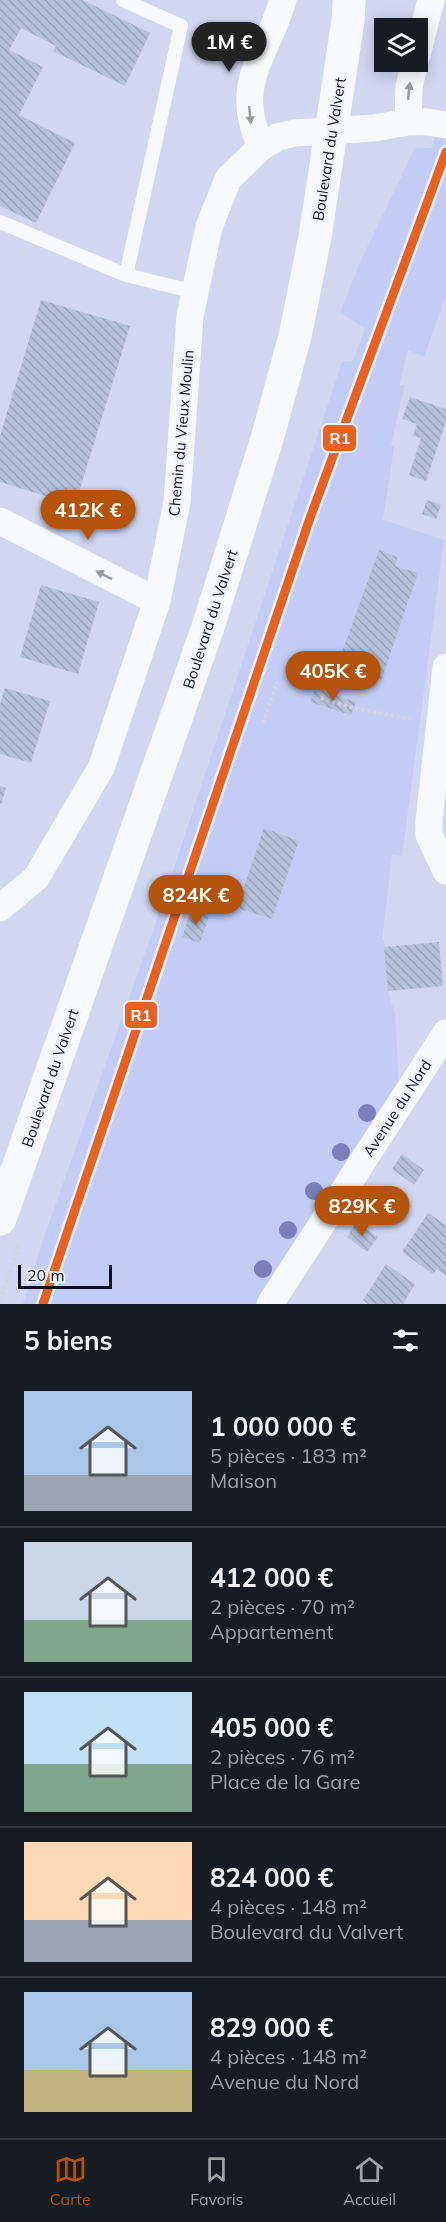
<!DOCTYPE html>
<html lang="fr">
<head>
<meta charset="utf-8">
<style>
	body { margin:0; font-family:Mulish,sans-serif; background:#242831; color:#f1f3f6; height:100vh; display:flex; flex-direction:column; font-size:22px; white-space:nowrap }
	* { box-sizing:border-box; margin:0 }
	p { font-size:20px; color:#9ea1a6 }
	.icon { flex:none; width:33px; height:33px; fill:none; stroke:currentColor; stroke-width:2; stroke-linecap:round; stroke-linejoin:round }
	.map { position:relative; height:1304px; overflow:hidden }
	.drawer { display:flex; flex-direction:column; background:#171b24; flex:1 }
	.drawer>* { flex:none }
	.buttons { position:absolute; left:374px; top:18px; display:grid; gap:12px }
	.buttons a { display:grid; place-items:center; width:54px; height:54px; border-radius:0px; background:#171b24; box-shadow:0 3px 15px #0003; font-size:30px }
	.scale { position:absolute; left:18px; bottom:15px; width:94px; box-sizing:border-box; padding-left:6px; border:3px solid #0b0e1e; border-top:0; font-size:16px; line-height:21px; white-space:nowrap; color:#0b0e1e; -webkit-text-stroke:4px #eff2fc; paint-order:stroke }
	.price { position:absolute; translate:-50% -51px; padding:0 14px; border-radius:21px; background:#b45309; color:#fff; font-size:20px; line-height:39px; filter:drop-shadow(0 2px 3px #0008) }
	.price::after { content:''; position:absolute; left:50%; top:36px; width:18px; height:14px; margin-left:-9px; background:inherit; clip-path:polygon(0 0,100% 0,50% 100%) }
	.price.active { background:#222; color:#fff }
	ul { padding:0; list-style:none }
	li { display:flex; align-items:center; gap:18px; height:150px; padding:0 24px }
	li+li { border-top:2px solid #363941 }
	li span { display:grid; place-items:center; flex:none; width:168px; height:120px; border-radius:0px; color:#555 }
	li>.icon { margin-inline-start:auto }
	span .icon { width:72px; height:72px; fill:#fffc; stroke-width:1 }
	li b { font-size:26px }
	h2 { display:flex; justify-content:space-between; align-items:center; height:72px; padding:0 24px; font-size:26px }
	.tab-bar { display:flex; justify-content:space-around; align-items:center; height:84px; border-top:2px solid #363941; background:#171b24; font-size:16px; color:#9ea1a6 }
	.tab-bar a { display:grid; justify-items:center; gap:3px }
	.tab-bar .active { color:#b45309 }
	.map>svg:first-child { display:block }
</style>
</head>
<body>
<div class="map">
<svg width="446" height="1304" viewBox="0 0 446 1304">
	<defs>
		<pattern id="building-back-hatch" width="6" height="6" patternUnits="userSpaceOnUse" patternTransform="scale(1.5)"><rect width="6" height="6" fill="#b6c2db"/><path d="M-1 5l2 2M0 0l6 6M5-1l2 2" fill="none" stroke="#9ba6bc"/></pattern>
	</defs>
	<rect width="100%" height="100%" fill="#d1d6f1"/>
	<!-- built -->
	<path fill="#c3ccf5" d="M 446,109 L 446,295 L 424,357 L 408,350 L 399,385 L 405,385 L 391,445 L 394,447 L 383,520 L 444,540 L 402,856 L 392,855 L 382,940 L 384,940 L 389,996 L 395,1013 L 399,1087 L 258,1304 L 23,1304 L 42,1243 L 155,925 L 342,362 L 353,361 L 365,328 L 340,313 L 361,260 L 415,148 L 431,148 Z"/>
	<!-- building -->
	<path fill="url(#building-back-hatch)" d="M 0,0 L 83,0 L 150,33 L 125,86 L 53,51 L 56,46 L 21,28 L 9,50 L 43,67 L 19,115 L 75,143 L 36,223 L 0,206 Z
		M 41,300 L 130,326 L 75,505 L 0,482 L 0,436 Z
		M 410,397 L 446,409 L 446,422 L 426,481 L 409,475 L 421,438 L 413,436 L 417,424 L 402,419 Z
		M 427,500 L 441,505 L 436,519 L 422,514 Z
		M 379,550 L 398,557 L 395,566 L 418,573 L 381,681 L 337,666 Z
		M 41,585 L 99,602 L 78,674 L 20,657 Z
		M 321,667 L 335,671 L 330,689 L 316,684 Z
		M 5,688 L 50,701 L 31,763 L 0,754 L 0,704 Z
		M 315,688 L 356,702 L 351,715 L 310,702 Z
		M 0,786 L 6,788 L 1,805 L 0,804 Z
		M 264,828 L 299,841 L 272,919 L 237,908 Z
		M 191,910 L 209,916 L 200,943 L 182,937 Z
		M 439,942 L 443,986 L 388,991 L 384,947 Z
		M 402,1154 L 424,1170 L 414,1185 L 392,1169 Z
		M 428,1213 L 446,1225 L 446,1276 L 437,1269 L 433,1274 L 402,1252 Z
		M 356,1222 L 378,1237 L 367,1252 L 347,1237 Z
		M 386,1264 L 415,1284 L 403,1304 L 368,1304 L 363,1300 Z"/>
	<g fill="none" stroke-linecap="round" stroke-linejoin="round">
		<!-- path -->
		<path stroke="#d3d4dc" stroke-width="4" stroke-dasharray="3 3" stroke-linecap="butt" d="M 321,698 L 354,708 L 411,719
			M 263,723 L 277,682
			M 0,1300 L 19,1246"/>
		<!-- service -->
		<path stroke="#f8f9fd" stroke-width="14" d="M 123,0 L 181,26 L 126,275 L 195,292
			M 0,222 L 126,275"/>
		<!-- minor -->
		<path stroke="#f8f9fd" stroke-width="27" d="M 417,55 L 431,0
			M 408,122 L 409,87 L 415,62
			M 261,147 C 232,83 266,58 283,0
			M 0,521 L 157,601
			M 446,667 L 429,821 L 429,835 L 446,871
			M 0,908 L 36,878 L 101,768 L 157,601 L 177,502 L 190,316 L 209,227 L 228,179 L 261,147 L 278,137 L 295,133 L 374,128 L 408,122 L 427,122 L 446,125
			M 270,1304 L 446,1033"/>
		<!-- primary -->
		<path stroke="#f8f9fd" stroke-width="33" d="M 0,1219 L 208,627 L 267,439 L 295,336 L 315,237 L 348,21 L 349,0"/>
		<!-- rail-1 casing -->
		<g stroke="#eff2fc" stroke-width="14">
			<path id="rail-1" d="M 43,1304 L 310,518 L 446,152"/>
		</g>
		<!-- rail-1 -->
		<use href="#rail-1" stroke="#e66122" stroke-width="9"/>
	</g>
	<!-- trees -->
	<g fill="#7a7fbb">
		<circle cx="367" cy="1113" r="9"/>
		<circle cx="341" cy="1152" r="9"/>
		<circle cx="314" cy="1191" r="9"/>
		<circle cx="288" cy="1230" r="9"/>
		<circle cx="263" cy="1269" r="9"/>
	</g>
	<!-- one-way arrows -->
	<defs><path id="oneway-solid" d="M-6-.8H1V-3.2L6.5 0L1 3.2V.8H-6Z" transform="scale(1.5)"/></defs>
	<g fill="#999ba4">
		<use href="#oneway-solid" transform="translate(409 91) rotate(-84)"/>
		<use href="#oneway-solid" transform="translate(250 115) rotate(84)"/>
		<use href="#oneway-solid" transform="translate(104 575) rotate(-153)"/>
	</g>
	<g text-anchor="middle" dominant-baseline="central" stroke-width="4.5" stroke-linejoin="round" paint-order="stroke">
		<!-- street labels -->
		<g font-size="15" fill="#0b0e1e" stroke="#eff2fc">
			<text transform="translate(329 149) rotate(-81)">Boulevard du Valvert</text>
			<text transform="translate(181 433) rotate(-85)">Chemin du Vieux Moulin</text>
			<text transform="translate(210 619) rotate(-72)">Boulevard du Valvert</text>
			<text transform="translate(50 1078) rotate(-71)">Boulevard du Valvert</text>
			<text transform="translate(397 1108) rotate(-57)">Avenue du Nord</text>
		</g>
	</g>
	<g stroke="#eff2fc" stroke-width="2">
		<rect x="322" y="424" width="35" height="28" rx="6" fill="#e66122"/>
		<rect x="124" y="1001" width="34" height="28" rx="6" fill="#e66122"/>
	</g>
	<g font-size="16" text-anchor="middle" font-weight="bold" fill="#fff">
		<text x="340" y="444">R1</text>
		<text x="141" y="1021">R1</text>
	</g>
</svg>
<div class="buttons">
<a><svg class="icon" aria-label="layers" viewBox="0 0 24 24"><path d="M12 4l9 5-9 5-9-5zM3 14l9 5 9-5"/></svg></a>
</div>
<div class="scale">20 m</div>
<b class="price active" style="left:229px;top:73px">1M €</b>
<b class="price" style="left:88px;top:541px">412K €</b>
<b class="price" style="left:333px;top:702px">405K €</b>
<b class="price" style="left:196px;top:926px">824K €</b>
<b class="price" style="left:362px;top:1237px">829K €</b>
</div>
<section class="drawer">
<h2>5 biens<svg class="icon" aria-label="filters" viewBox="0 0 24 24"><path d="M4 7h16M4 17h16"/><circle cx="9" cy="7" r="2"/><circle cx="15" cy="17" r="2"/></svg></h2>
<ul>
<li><span style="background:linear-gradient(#a9c7e8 70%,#9aa5b1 0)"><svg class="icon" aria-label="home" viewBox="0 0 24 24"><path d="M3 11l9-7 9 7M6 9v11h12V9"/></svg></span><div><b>1 000 000 €</b><p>5 pièces · 183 m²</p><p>Maison</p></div></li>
<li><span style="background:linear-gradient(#c9d6e8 65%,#7fa58c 0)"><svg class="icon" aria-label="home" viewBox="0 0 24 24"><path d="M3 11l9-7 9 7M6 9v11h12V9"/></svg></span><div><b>412 000 €</b><p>2 pièces · 70 m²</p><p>Appartement</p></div></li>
<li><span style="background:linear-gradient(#bfe0f5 60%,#7fa58c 0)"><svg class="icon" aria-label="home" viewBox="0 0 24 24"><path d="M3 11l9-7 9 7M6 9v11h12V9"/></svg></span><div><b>405 000 €</b><p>2 pièces · 76 m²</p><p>Place de la Gare</p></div></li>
<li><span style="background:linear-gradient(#ffd9b3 65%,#9aa5b1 0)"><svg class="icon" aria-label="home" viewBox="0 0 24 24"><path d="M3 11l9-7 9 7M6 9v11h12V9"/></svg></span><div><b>824 000 €</b><p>4 pièces · 148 m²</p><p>Boulevard du Valvert</p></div></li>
<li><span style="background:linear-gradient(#a9c7e8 65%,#c2b280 0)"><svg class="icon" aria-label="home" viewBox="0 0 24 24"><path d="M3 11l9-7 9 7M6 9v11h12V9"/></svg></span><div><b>829 000 €</b><p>4 pièces · 148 m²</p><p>Avenue du Nord</p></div></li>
</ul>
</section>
<nav class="tab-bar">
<a class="active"><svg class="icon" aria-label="map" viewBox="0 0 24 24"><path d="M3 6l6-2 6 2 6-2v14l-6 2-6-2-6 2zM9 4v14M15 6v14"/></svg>Carte</a>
<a><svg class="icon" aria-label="saved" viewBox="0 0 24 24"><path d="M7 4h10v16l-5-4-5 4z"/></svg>Favoris</a>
<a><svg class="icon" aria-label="home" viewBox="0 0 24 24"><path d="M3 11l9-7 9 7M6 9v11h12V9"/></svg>Accueil</a>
</nav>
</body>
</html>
